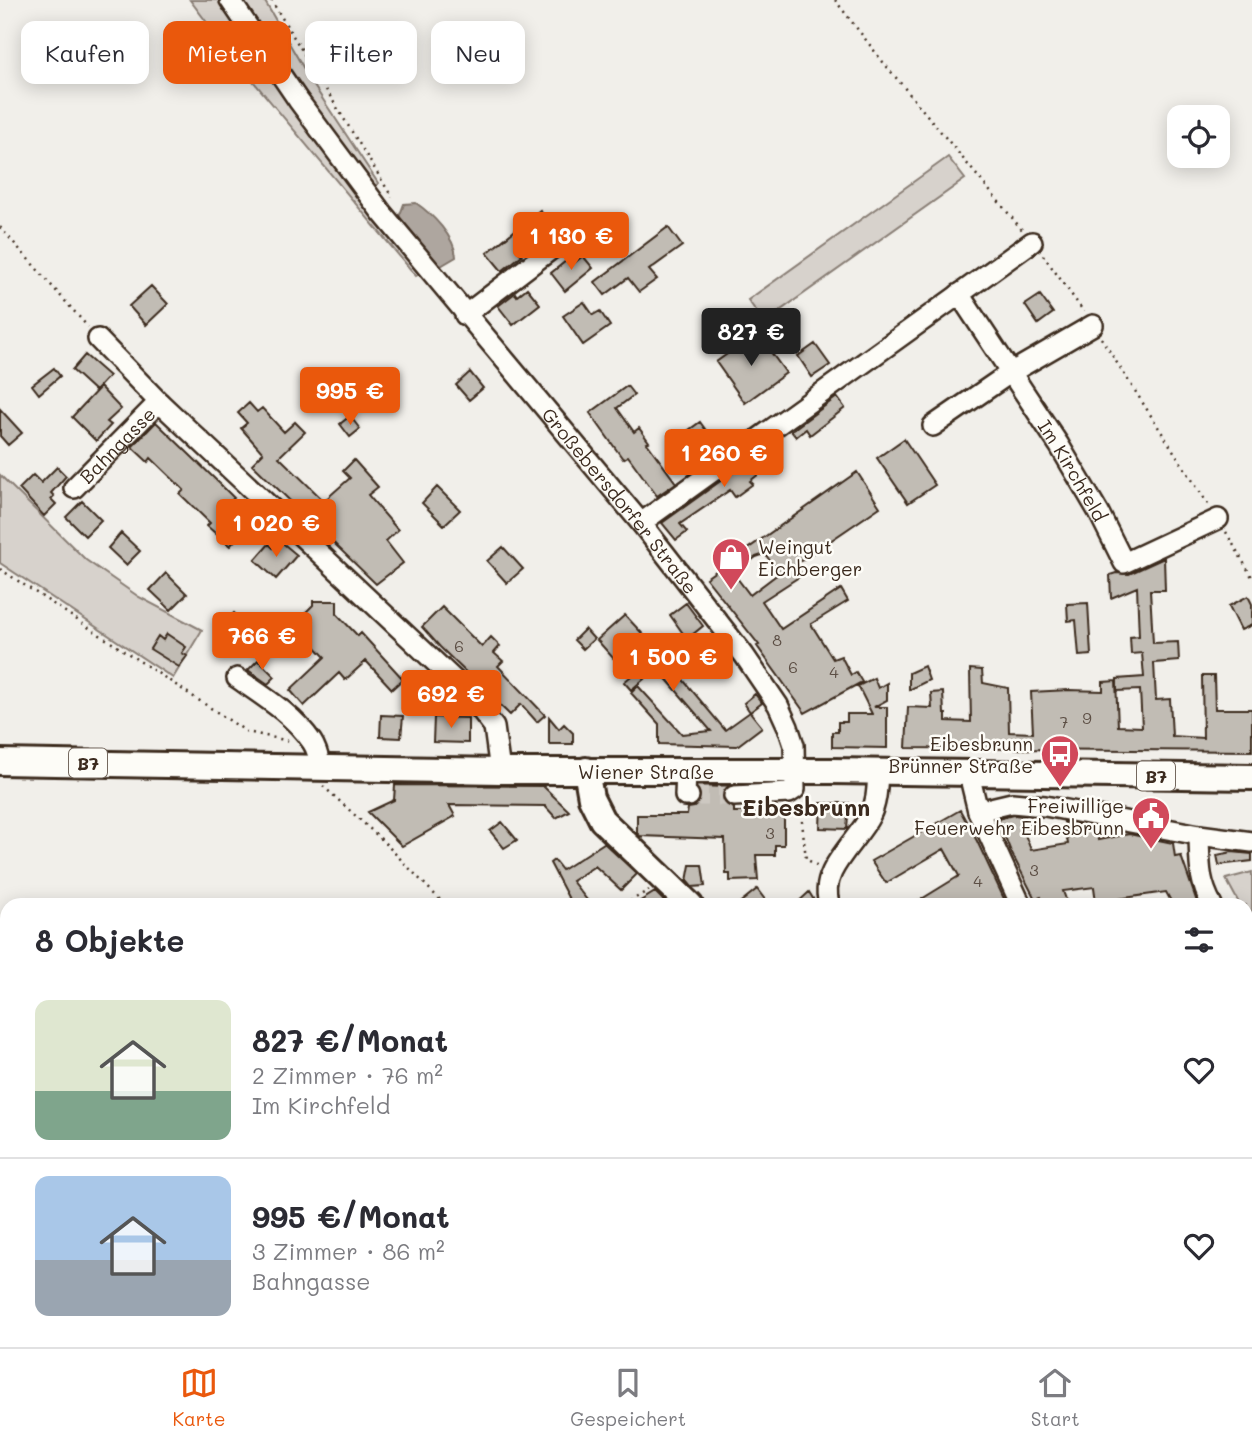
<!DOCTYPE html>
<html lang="de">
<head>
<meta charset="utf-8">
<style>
	body { margin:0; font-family:Mali,sans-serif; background:#f7f7f7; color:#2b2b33; height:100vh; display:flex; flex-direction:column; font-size:26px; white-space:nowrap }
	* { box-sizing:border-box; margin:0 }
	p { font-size:23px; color:#7c7c81 }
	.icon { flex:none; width:38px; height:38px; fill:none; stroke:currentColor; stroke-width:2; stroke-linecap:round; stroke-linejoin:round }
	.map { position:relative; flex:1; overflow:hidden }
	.drawer { position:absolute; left:0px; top:898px; width:1253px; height:450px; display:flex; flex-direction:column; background:#fff; border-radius:21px 21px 0 0; box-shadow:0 4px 18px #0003 }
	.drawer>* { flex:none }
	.banner { position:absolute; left:21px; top:21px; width:700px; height:63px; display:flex; gap:14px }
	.tools { position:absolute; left:1167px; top:105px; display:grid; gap:14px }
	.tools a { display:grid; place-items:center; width:63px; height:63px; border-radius:14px; background:#fff; box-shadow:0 4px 18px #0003; font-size:35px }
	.price { position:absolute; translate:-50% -60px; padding:0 16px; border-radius:7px; background:#ea580c; color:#fff; font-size:23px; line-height:46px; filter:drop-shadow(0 2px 4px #0008) }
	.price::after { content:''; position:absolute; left:50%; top:42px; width:21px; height:16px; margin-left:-10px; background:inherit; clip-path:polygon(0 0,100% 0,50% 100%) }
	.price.on { background:#222; color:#fff }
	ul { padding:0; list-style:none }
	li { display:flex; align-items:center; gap:21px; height:175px; padding:0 35px }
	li+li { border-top:2px solid #e1e1e2 }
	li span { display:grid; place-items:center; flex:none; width:196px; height:140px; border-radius:14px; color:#555 }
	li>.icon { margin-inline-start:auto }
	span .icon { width:84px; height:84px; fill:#fffc; stroke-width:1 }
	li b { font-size:30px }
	h2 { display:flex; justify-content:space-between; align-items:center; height:84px; padding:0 35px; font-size:30px }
	.pill { padding:0 24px; border-radius:14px; background:#fff; box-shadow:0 4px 18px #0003; font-size:24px; line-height:63px }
	.pill.on { background:#ea580c; color:#fff }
	.tab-bar { display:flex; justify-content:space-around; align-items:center; height:98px; border-top:2px solid #e1e1e2; background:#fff; font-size:19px; color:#7c7c81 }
	.tab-bar a { display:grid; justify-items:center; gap:4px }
	.tab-bar .on { color:#ea580c }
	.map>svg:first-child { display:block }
</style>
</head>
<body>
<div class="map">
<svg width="1252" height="1347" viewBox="0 0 1252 1347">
	<rect width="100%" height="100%" fill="#f1efea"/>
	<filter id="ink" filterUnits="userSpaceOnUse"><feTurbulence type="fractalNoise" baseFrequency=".0143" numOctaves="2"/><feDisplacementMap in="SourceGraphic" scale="14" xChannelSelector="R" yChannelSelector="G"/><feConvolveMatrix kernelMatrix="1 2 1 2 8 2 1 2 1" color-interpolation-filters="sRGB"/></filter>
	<g filter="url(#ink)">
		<!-- green -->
		<path fill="#d7d2cc" stroke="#897e75" stroke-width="2" d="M 190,0 L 225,0 L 421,273 L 416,276 L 233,57 Z
			M 243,0 L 264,0 L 314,86 L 378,183 L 375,188 L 343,147 Z
			M 948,157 L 965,179 L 764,322 L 748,300 Z
			M 0,475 L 86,560 L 139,597 L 202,630 L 173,678 L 0,563 Z
			M 1252,872 L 1252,926 L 1246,915 L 1246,905 L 1240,905 L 1226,879 Z
			M 851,1340 L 857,1347 L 723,1347 L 718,1341 Z"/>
		<!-- water -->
		<path fill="#aea69f" stroke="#80746b" stroke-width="2" d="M 416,203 C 432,214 455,237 456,257 L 439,267 L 398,220 L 404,204 Z"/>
		<!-- building -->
		<path fill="#c1bcb4" stroke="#3b2a1e" stroke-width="2" fill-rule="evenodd" d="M 540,210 L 549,223 L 516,248 L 522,255 L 502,271 L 487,253 Z
			M 668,227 L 682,246 L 649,270 L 657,279 L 639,292 L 628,278 L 605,295 L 595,282 Z
			M 583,256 L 593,268 L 565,291 L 551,273 L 571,257 L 575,262 Z
			M 151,286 L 168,304 L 146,325 L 129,306 Z
			M 527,288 L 540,304 L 513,325 L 498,306 L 515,293 L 517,296 Z
			M 1040,295 L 1053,313 L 1038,324 L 1025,305 Z
			M 584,302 L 593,315 L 600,311 L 610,326 L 583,345 L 563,316 Z
			M 757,333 L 786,373 L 745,403 L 716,362 Z
			M 815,344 L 830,365 L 812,377 L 798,356 Z
			M 85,355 L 109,376 L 95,391 L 72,370 Z
			M 54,368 L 60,376 L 39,394 L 32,385 Z
			M 470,372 L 483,388 L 469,400 L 456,385 Z
			M 627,386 L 634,395 L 617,408 L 634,432 L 639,428 L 649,442 L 647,443 L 676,483 L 657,496 L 628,456 L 623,459 L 590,413 Z
			M 100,387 L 121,409 L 107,422 L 111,425 L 96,441 L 72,417 Z
			M 837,397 L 845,408 L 810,435 L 806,429 L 796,437 L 791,431 Z
			M 249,403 L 257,412 L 262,408 L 284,432 L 295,422 L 305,432 L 279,457 L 324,501 L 350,478 L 343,471 L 354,460 L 378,487 L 368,495 L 398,530 L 386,541 L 403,563 L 376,584 L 252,464 L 263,453 L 241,428 L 247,423 L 238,413 Z
			M 0,409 L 22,433 L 8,445 L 0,436 Z
			M 350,416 L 360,429 L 350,437 L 340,424 Z
			M 156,422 L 218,482 L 234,498 L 231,501 L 253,520 L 230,546 L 207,526 L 210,523 L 180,494 L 184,490 L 151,458 L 148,462 L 132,447 Z
			M 700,422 L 718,447 L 700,460 L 682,435 Z
			M 904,439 L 935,485 L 908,503 L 877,458 Z
			M 772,444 L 781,457 L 750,481 L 753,484 L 735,497 L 730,490 L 680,524 L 687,532 L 676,540 L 662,523 Z
			M 57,467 L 66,476 L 51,493 L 54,496 L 51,499 L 56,504 L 44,516 L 19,489 L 33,475 L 41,483 Z
			M 857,472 L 880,507 L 795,565 L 802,575 L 762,601 L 781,629 L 841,589 L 848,601 L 811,624 L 833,659 L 841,656 L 851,675 L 856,672 L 862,682 L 805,713 L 757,646 L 759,645 L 706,578 ZM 765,554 L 779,573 L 750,595 L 734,574 L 756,557 Z
			M 437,487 L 460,510 L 444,525 L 422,503 Z
			M 82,501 L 101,520 L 85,536 L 66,517 Z
			M 121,533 L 140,551 L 126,565 L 108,548 Z
			M 279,540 L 297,555 L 276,579 L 255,560 L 269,544 L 273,548 Z
			M 503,547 L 523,569 L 507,583 L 487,561 Z
			M 1164,558 L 1165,590 L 1150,590 L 1153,643 L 1178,642 L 1179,661 L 1154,663 L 1156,700 L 1170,699 L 1172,736 L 1203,738 L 1202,676 L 1214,676 L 1215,709 L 1252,709 L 1252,751 L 906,748 L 908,707 L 932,708 L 931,693 L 943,692 L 944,714 L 946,714 L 946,721 L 971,722 L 970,669 L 982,670 L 983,683 L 1008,688 L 1009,732 L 1033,733 L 1031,692 L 1069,690 L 1103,691 L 1103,682 L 1116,681 L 1118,726 L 1142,727 L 1140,690 L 1117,691 L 1117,679 L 1144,677 L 1142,653 L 1131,654 L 1130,637 L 1139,636 L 1137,587 L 1111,598 L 1110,575 L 1116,573 L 1129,574 Z
			M 166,573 L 187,594 L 171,610 L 150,590 Z
			M 1248,596 L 1252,604 L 1252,625 L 1241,630 L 1229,606 Z
			M 313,601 L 337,601 L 337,614 L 358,636 L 361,633 L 403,679 L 392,689 L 366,661 L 345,680 L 339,673 L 304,706 L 290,690 L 325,657 L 308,639 L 298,639 L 298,615 L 303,615 L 313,605 Z
			M 686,603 L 703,626 L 687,639 L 670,615 Z
			M 1088,603 L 1091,655 L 1079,656 L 1076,620 L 1068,621 L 1067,604 Z
			M 442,607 L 482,647 L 491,637 L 500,646 L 494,653 L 503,661 L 498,666 L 545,715 L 537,722 L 521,704 L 510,715 L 440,647 L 422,627 Z
			M 234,613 L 247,626 L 240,634 L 226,621 Z
			M 625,615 L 664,657 L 725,730 L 750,712 L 762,727 L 737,746 L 659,744 L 659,724 L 631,693 L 638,686 L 682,734 L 711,731 L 657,668 L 631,690 L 624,682 L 650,660 L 634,642 L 613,658 L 597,640 Z
			M 585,629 L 594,639 L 583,649 L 574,640 Z
			M 167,634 L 186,647 L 182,653 L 187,656 L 179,667 L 150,649 L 158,636 L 163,640 Z
			M 258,660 L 275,677 L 268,684 L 248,670 Z
			M 924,666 L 929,680 L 909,690 L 909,673 Z
			M 874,678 L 878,688 L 887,683 L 887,700 L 874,707 L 887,707 L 887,748 L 832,747 L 832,732 L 838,732 L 838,722 L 847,722 L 847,714 L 872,714 L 858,686 Z
			M 755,694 L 762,703 L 750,712 L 744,703 Z
			M 381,715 L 403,716 L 401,738 L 380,737 Z
			M 434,717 L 468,718 L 468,743 L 433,742 Z
			M 549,717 L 559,729 L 564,724 L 573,733 L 573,744 L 549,744 Z
			M 395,785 L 543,786 L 569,811 L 556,818 L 545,806 L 449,805 L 455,816 L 402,846 L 368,812 L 394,800 Z
			M 698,786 L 726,787 L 722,797 L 724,803 L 734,808 L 734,812 L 757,812 L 757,807 L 775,806 L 775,814 L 784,814 L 784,845 L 775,845 L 775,855 L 756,855 L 758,880 L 730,881 L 730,874 L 726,874 L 725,839 L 640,836 L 637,833 L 637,815 L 687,815 L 688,808 L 694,807 L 700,802 L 701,795 Z
			M 821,803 L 849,803 L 847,829 L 820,828 Z
			M 960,810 L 977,841 L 1007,905 L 912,905 L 959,876 L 944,849 L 886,883 L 871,861 Z
			M 1013,815 L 1025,816 L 1030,830 L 1024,832 L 1031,850 L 1068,844 L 1064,822 L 1096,828 L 1098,840 L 1129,834 L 1173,843 L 1175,857 L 1181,856 L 1198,905 L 1173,905 L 1166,892 L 1096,902 L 1094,887 L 1063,891 L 1068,905 L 1044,905 L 1041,897 L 1035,899 L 1011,852 L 998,819 Z
			M 502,822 L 517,840 L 504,848 L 490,831 Z
			M 604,843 L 637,874 L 621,890 L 595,866 L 572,881 L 591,905 L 572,905 L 550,863 L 554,860 L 562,870 Z
			M 1232,852 L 1252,854 L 1252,861 L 1219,865 L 1217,855 Z
			M 690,865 L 702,865 L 705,886 L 692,887 L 687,881 Z
			M 757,889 L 769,905 L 737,905 Z
			M 655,892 L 668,905 L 634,905 Z
			M 809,892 L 817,905 L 795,905 Z"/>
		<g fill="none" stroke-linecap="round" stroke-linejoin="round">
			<!-- minor-tunnel -->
			<path stroke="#cdc8c1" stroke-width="19" stroke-dasharray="19 10" stroke-linecap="butt" d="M 689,796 L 734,796"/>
			<!-- minor casing -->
			<g stroke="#3b2a1e" stroke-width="24">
				<g id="minor">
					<path id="s1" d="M 230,0 L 298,100 L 382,213 L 641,523 L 744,655 L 778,705 L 788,727 L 794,745 L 795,789 L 789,793 L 734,796"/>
					<path id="s2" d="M 959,294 L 1059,445 L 1099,513 L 1124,563 L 1218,519"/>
					<path d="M 465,315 L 566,238"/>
					<path d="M 98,339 L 159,402 L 468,693 L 494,727 L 500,771"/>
					<path d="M 933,426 L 1010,373 L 1093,325"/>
					<path id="s3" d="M 74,488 L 159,402"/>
					<path d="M 641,523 L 1032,242"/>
					<path d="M 237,678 C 263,696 294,715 312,742 C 317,749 319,759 321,768"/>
					<path d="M 686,771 L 685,796 L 689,796"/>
					<path d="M 969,774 L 978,811 L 1021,905"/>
					<path d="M 978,811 L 1012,803 L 1045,806 L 1199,835 L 1252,842"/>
					<path d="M 1199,835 C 1200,863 1198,879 1212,905"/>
					<path d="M 830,905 C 816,873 857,842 870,816 C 877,802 877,788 878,772"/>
					<path d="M 1246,966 L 1252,976"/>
					<path d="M 1246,1250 L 1252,1255"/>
					<path d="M 1246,1291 L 1252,1287"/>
					<path d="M 533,1340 L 535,1347"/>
					<path d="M 710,1340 L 716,1347"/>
					<path d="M 470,1347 L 489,1340"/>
					<path d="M 1175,1347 L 1183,1340"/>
				</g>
			</g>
			<!-- major casing -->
			<g stroke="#3b2a1e" stroke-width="30">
				<g id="major">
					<path id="s4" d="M 0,762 L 500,771 L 832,771 L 1252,777"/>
					<path d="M 586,770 L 591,798 L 602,820 L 690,905"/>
					<path d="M 1048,1340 L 1054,1347"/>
				</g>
			</g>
			<!-- path -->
			<path stroke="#3b2a1e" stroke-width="2.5" stroke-dasharray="2 5" stroke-linecap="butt" d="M 271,0 L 392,197
				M 835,0 L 883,62 L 1023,231
				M 0,227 L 88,327
				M 1043,255 L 1084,312
				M 1101,338 L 1209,506
				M 1226,532 L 1252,577
				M 0,569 L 247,732 L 289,741
				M 323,786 L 380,838 L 445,905
				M 798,808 L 801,812 L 806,859 L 818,866
				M 624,905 L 649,890
				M 868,1340 L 874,1347"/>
			<!-- minor -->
			<use href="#minor" stroke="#fdfcf7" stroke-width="19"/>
			<!-- major -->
			<use href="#major" stroke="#fdfcf7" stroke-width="24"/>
		</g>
	</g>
	<!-- icons -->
	<defs>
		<g id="shop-pin" transform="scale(2.0125)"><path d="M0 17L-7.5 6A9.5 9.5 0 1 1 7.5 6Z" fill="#d1495b" stroke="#fdfcf7"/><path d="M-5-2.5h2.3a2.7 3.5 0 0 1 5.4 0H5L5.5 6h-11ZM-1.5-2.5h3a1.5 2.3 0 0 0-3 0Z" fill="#fff"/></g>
		<g id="bus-pin" transform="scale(2.0125)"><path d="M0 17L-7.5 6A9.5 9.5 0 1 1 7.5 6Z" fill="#d1495b" stroke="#fdfcf7"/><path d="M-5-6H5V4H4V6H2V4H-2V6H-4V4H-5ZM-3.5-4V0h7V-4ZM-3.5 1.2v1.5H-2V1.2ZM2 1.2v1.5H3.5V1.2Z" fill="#fff"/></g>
		<g id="civic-pin" transform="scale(2.0125)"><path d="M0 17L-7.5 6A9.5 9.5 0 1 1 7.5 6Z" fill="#d1495b" stroke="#fdfcf7"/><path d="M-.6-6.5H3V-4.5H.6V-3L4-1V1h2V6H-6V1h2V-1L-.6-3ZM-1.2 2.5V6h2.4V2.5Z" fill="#fff"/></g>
	</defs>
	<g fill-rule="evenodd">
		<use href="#shop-pin" x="731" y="557"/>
		<use href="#bus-pin" x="1060" y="754"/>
		<use href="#civic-pin" x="1151" y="816"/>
	</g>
	<g text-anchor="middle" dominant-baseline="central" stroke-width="5" stroke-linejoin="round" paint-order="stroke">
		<!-- number labels -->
		<g font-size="16" fill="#5c4e44">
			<text x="777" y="639">8</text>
			<text x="459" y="645">6</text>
			<text x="793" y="666">6</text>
			<text x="834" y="671">4</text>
			<text x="1087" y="717">9</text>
			<text x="1064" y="721">7</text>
			<text x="770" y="832">3</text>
			<text x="1034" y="869">3</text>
			<text x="978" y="880">4</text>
		</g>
		<!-- shield labels -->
		<g fill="#fdfcf7" stroke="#75695f" stroke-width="2">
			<rect x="69" y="748.5" width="38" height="29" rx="5"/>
			<rect x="1137" y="761.5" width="38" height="29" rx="5"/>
		</g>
		<g font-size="18" font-weight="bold" fill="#3b2a1e">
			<text x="88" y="763">B7</text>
			<text x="1156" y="776">B7</text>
		</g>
		<!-- street labels -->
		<g font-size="19" fill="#3b2a1e" stroke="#fdfcf7">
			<text stroke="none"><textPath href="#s3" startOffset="61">Bahngasse</textPath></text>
			<text stroke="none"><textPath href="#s2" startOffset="210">Im Kirchfeld</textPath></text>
			<text stroke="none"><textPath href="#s1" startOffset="635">Großebersdorfer Straße</textPath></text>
			<text stroke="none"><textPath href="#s4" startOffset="646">Wiener Straße</textPath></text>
		</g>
		<!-- poi labels -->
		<g font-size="19" fill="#3b2a1e" stroke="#fdfcf7" text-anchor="end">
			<text x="758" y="546" text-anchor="start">Weingut<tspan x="758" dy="22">Eichberger</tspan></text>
			<text x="1033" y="743">Eibesbrunn<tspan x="1033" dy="22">Brünner Straße</tspan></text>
			<text x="1124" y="805">Freiwillige<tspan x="1124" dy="22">Feuerwehr Eibesbrunn</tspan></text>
		</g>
		<!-- quarter labels -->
		<g font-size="23" font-weight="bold" fill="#3b2a1e" stroke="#fdfcf7">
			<text x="806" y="807">Eibesbrunn</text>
		</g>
	</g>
</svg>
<div class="tools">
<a><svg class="icon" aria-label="locate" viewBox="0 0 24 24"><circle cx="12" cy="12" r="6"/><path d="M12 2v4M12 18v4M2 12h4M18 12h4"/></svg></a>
</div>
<b class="price" style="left:571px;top:272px">1 130 €</b>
<b class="price on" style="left:751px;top:368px">827 €</b>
<b class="price" style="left:350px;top:427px">995 €</b>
<b class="price" style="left:724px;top:489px">1 260 €</b>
<b class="price" style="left:276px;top:559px">1 020 €</b>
<b class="price" style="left:262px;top:672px">766 €</b>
<b class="price" style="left:673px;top:693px">1 500 €</b>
<b class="price" style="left:451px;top:730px">692 €</b>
<div class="banner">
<a class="pill">Kaufen</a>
<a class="pill on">Mieten</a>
<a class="pill">Filter</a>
<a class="pill">Neu</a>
</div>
<section class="drawer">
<h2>8 Objekte<svg class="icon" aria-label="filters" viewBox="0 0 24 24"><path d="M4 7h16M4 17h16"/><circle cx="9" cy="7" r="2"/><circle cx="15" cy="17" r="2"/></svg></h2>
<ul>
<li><span style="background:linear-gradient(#dfe7d0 65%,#7fa58c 0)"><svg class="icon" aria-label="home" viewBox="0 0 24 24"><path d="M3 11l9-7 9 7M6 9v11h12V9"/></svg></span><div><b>827 €/Monat</b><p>2 Zimmer · 76 m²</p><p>Im Kirchfeld</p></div><svg class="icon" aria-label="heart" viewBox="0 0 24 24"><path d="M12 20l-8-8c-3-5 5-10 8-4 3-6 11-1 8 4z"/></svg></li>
<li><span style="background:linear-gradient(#a9c7e8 60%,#9aa5b1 0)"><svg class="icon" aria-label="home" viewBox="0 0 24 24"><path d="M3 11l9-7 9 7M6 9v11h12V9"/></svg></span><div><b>995 €/Monat</b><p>3 Zimmer · 86 m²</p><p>Bahngasse</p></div><svg class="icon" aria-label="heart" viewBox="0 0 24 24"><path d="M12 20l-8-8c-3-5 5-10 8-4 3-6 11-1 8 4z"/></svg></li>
</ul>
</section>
</div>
<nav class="tab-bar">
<a class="on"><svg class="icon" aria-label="map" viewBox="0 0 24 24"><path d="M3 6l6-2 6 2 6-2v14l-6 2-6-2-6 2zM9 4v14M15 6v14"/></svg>Karte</a>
<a><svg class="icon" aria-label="saved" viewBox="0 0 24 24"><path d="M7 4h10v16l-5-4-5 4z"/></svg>Gespeichert</a>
<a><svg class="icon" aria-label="home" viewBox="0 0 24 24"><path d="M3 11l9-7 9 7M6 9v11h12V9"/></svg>Start</a>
</nav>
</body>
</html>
